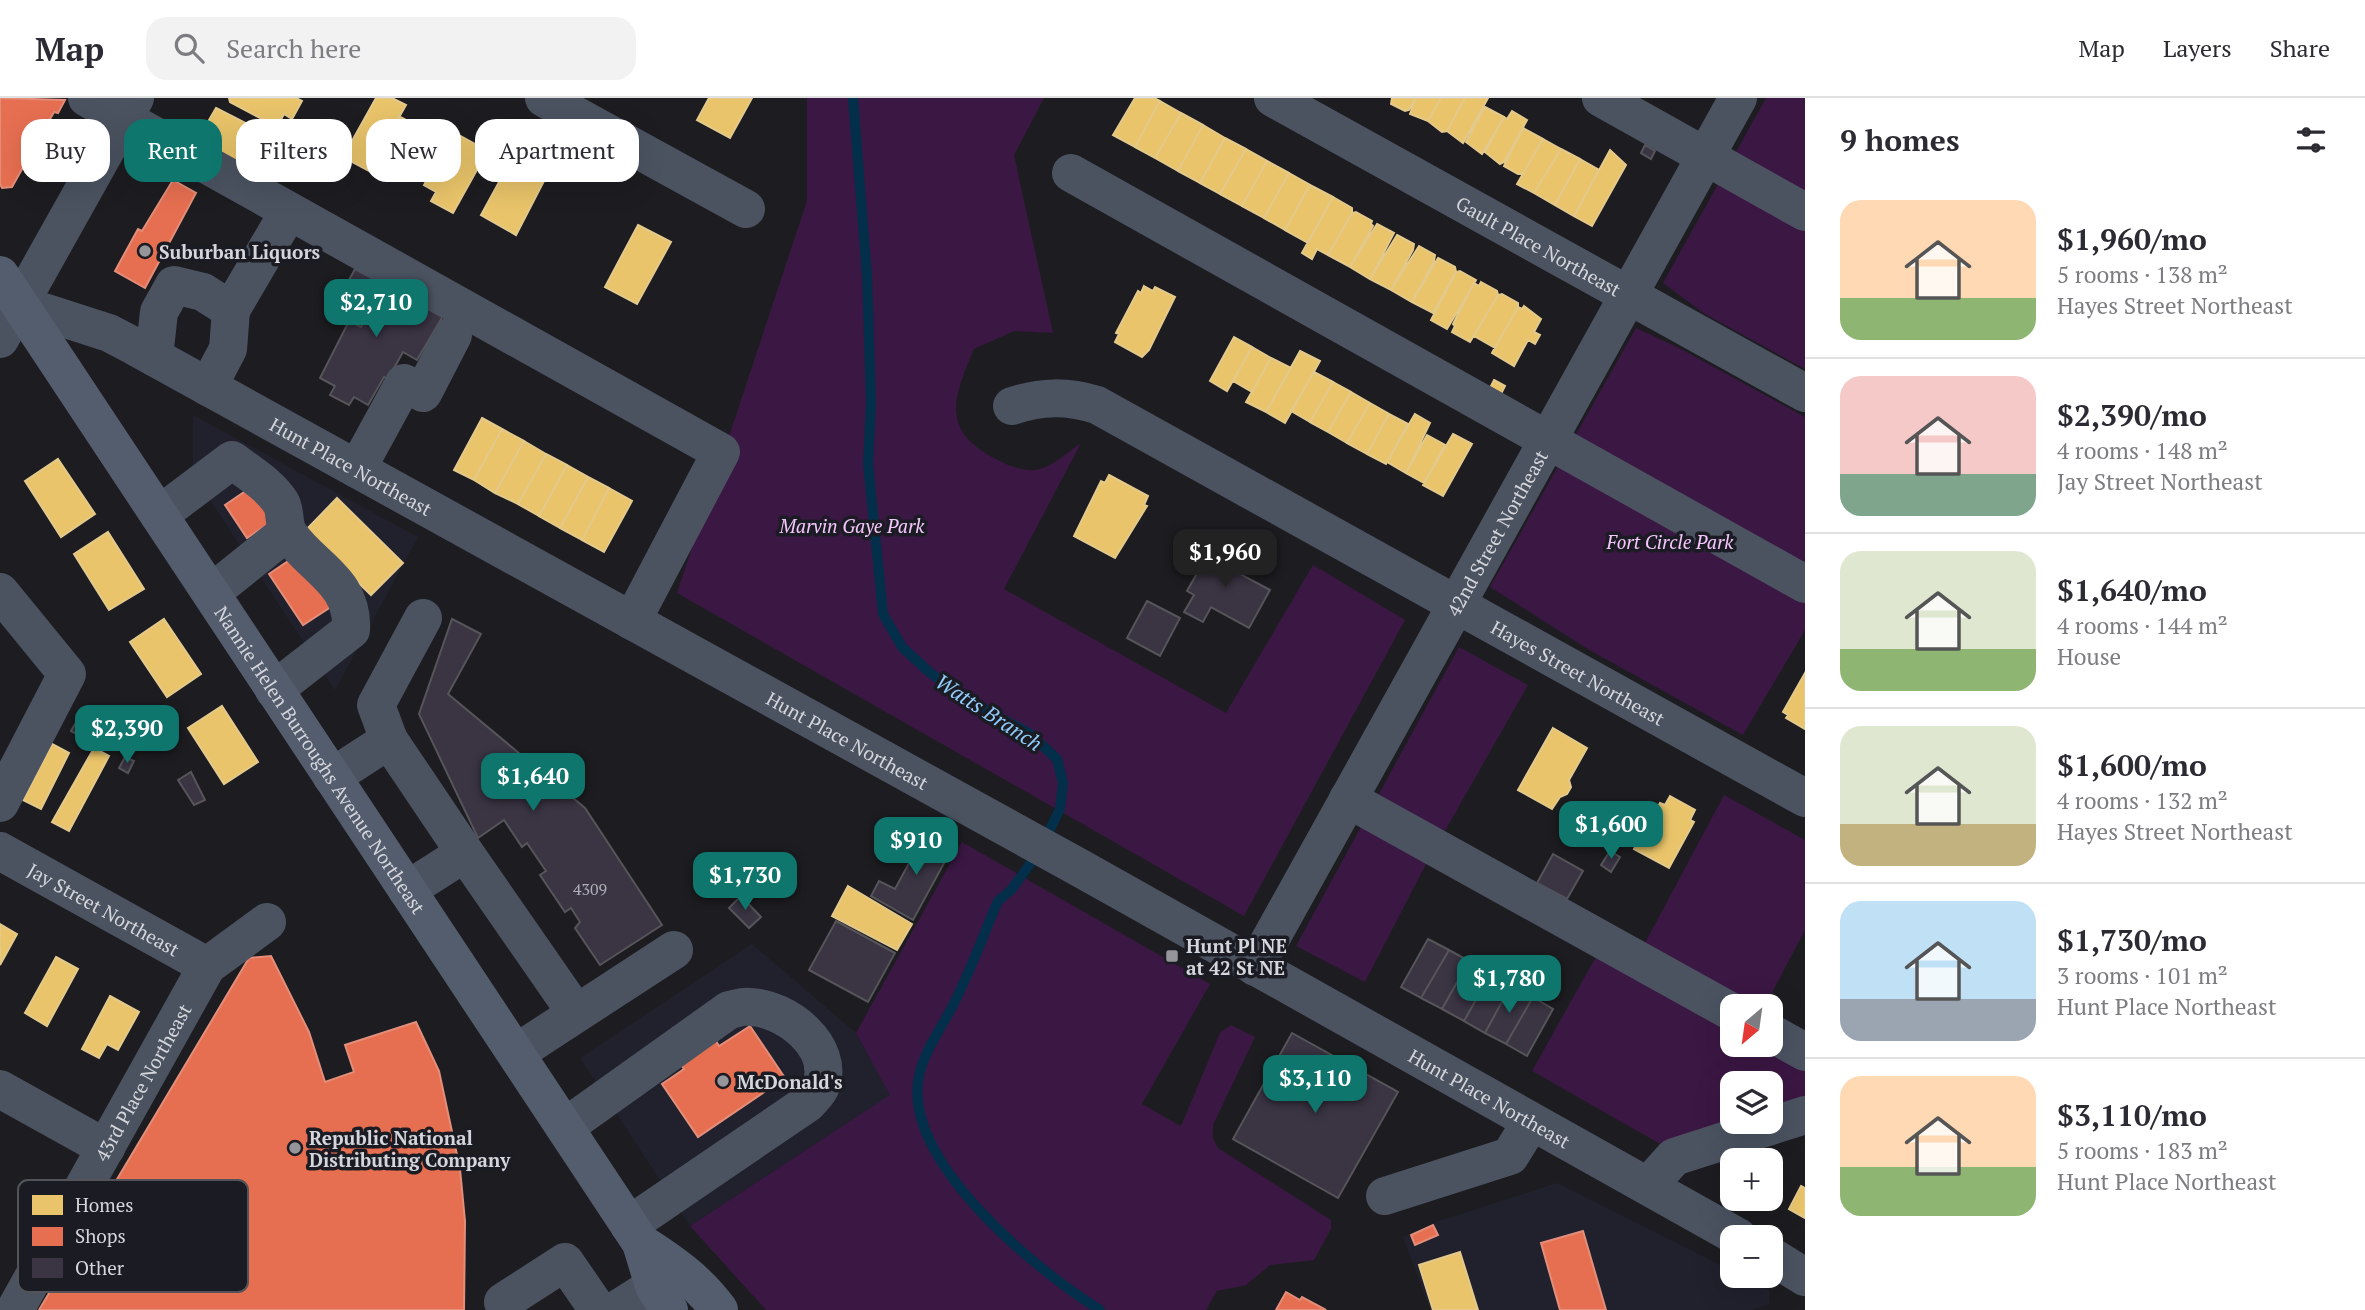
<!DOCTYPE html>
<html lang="en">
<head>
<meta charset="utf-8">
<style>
	body { margin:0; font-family:"PT Serif",serif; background:#f2f2f3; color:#2b2b33; height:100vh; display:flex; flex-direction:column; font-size:26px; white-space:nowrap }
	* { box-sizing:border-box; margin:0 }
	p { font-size:23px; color:#7c7c81 }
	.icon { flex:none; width:38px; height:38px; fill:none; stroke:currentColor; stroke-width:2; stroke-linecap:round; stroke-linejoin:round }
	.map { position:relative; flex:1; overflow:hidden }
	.panel { display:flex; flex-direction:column; background:#fff; width:560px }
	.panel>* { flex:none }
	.guide { position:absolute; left:21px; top:21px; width:665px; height:63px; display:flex; gap:14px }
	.needle { width:46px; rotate:209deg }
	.fabs { position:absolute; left:1720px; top:896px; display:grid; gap:14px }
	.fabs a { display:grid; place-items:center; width:63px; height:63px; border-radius:14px; background:#fff; box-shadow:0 7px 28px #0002; font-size:35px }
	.price { position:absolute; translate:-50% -60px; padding:0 16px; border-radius:14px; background:#0f766e; color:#fff; font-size:23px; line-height:46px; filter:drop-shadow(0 2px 4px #0008) }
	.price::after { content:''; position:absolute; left:50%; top:42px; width:21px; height:16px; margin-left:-10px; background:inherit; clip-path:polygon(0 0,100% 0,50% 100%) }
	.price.current { background:#222; color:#fff }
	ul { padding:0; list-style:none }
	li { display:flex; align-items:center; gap:21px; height:175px; padding:0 35px }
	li+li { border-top:2px solid #e1e1e2 }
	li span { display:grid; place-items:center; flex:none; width:196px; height:140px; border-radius:21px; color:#555 }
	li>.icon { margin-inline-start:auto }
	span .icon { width:84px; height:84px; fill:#fffc; stroke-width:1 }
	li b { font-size:30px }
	h2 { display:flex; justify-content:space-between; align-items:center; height:84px; padding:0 35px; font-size:30px }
	.chip { padding:0 24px; border-radius:21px; background:#fff; box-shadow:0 7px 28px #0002; font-size:24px; line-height:63px }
	.chip.current { background:#0f766e; color:#fff }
	header { display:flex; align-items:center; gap:42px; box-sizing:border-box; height:98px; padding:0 35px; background:#fff; border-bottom:2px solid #e1e1e2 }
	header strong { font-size:33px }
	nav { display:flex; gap:38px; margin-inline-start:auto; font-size:24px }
	.search { width:490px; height:63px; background:#f2f2f3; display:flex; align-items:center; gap:18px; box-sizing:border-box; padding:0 24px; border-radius:21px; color:#7c7c81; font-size:26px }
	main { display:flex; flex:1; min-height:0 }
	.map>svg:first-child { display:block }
</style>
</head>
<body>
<header>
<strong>Map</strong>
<div class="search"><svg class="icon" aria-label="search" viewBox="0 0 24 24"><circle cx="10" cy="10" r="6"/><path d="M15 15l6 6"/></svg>Search here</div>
<nav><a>Map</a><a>Layers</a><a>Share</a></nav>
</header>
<main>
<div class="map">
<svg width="1805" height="1212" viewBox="0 0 1805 1212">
	<rect width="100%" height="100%" fill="#1d1d21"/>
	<!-- built -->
	<path fill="#20212d" d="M 193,317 L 418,439 L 335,592 L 193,376 Z
		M 752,846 L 856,935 L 891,997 L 690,1128 L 580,960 Z
		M 1557,1085 L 1732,1173 L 1732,1178 L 1741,1178 L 1769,1192 L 1769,1206 L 1752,1212 L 1430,1212 L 1403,1139 L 1439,1123 Z"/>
	<!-- green -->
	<path fill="#3b1743" d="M 807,0 L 1044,0 L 1014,57 L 1053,235 L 1014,233 L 974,251 C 952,302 941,334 998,362 C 1009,368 1028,375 1040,371 C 1053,368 1069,353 1081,345 L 1004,491 L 1226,615 L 1313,467 L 1405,522 L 1244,818 L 677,495 L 807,103 Z
		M 1766,0 L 1805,0 L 1805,271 L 1705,216 L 1663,185 Z
		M 1636,230 L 1679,250 L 1805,319 L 1805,532 L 1743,637 L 1591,553 L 1490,489 Z
		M 1459,549 L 1528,587 L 1425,768 L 1365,884 L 1296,848 Z
		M 1724,697 L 1805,742 L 1805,832 L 1765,908 L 1732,908 L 1732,947 L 1771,947 L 1805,966 L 1805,1005 L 1771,1015 L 1771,985 L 1732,985 L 1732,1024 L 1662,1047 L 1532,973 L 1597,857 L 1629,875 Z
		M 962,744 L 1210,886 L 1142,1006 L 1181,1028 L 1220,935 L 1231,927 L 1255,939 L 1213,1027 L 1213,1040 L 1218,1050 L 1331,1122 L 1331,1131 L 1314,1162 L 1270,1167 L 1246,1187 L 1217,1193 L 1206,1212 L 766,1212 L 690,1128 L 890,997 L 856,935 Z"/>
	<!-- homes -->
	<path fill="#e9c46a" stroke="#e3c98c" stroke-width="2" d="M 229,0 L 296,0 L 302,3 L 292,21 L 284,16 L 277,29 L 230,4 Z
		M 376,0 L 392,0 L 406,7 L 369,73 L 343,59 Z
		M 709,0 L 752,0 L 730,40 L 697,22 Z
		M 1135,0 L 1154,0 L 1160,3 L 1135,49 L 1113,37 Z
		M 1392,0 L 1416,0 L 1409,12 L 1405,13 L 1391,6 Z
		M 1416,0 L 1441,0 L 1428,23 L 1410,16 Z
		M 1441,0 L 1465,0 L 1447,33 L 1442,34 L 1428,23 Z
		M 1465,0 L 1488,0 L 1463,45 L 1447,33 Z
		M 1160,3 L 1181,15 L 1155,60 L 1135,49 Z
		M 1485,9 L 1504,19 L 1482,56 L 1466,44 Z
		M 216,10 L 271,38 L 269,42 L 279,47 L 268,66 L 259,61 L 252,74 L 205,48 L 213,34 L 205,29 Z
		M 1512,13 L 1527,22 L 1504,64 L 1500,66 L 1485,54 L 1504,19 L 1507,21 Z
		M 1181,15 L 1203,27 L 1178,73 L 1155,60 Z
		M 399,18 L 424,32 L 403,69 L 378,55 Z
		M 1203,27 L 1225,40 L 1200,85 L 1178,73 Z
		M 1523,30 L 1543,41 L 1523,76 L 1518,76 L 1504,68 Z
		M 457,36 L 484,51 L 480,59 L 483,61 L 453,115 L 431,103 L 436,94 L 424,87 L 448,42 L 453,44 Z
		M 1225,40 L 1246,51 L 1220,96 L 1200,85 Z
		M 1543,41 L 1561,51 L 1534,95 L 1517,86 Z
		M 1246,51 L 1267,63 L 1242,108 L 1220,96 Z
		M 1561,51 L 1580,61 L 1555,107 L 1534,95 Z
		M 1610,52 L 1626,67 L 1592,128 L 1574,118 Z
		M 1580,61 L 1599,72 L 1574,118 L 1555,107 Z
		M 1267,63 L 1289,75 L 1264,120 L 1242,108 Z
		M 524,72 L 544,83 L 516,137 L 481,117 L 505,73 L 519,81 Z
		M 1289,75 L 1310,87 L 1285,132 L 1264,120 Z
		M 1310,87 L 1333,99 L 1308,145 L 1285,132 Z
		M 1333,99 L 1352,110 L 1352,115 L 1328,157 L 1317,151 L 1312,161 L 1302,155 Z
		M 1356,114 L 1372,123 L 1371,126 L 1373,128 L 1350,169 L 1328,157 L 1352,115 Z
		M 1377,126 L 1394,135 L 1370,181 L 1350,169 Z
		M 638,127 L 671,144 L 637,206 L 605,189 Z
		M 1397,137 L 1414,146 L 1413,152 L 1391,192 L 1370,181 Z
		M 1419,148 L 1435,157 L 1434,163 L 1412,204 L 1391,192 Z
		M 1438,160 L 1455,169 L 1456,174 L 1433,215 L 1412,204 Z
		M 1460,173 L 1476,182 L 1447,231 L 1431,222 L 1456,174 Z
		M 1481,184 L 1497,193 L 1498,197 L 1470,244 L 1452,234 L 1455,228 L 1453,226 L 1474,185 L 1479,188 Z
		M 1144,188 L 1153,193 L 1155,189 L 1175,199 L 1149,252 L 1142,259 L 1115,244 L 1119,236 L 1116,235 L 1138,193 L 1141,195 Z
		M 1502,196 L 1518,205 L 1518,209 L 1495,250 L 1474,238 L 1498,197 Z
		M 1524,208 L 1541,221 L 1534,234 L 1540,237 L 1535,246 L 1528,242 L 1514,268 L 1492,255 L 1518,209 L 1522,211 Z
		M 1234,239 L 1252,249 L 1227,293 L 1210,283 Z
		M 1252,249 L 1271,260 L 1252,294 L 1233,283 Z
		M 1300,253 L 1320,263 L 1285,325 L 1266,314 Z
		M 1271,260 L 1291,270 L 1266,314 L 1246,304 Z
		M 1314,274 L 1333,284 L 1310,324 L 1291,313 Z
		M 1494,282 L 1505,288 L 1500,298 L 1489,292 Z
		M 1333,284 L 1351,294 L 1328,334 L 1310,324 Z
		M 1351,294 L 1370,305 L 1347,345 L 1328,334 Z
		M 1370,305 L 1389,316 L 1367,356 L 1347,345 Z
		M 1389,316 L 1408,326 L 1386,366 L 1367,356 Z
		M 1415,316 L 1430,325 L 1406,375 L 1387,364 Z
		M 482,320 L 502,331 L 474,382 L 454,372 Z
		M 502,331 L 524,343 L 495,395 L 474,382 Z
		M 1453,336 L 1472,346 L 1443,398 L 1423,387 Z
		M 1427,337 L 1445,347 L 1424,385 L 1406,375 Z
		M 524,343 L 546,356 L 518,406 L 495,395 Z
		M 546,356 L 567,367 L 539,418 L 518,406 Z
		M 58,361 L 95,416 L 61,439 L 25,383 Z
		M 567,367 L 588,379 L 560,430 L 539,418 Z
		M 1109,377 L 1148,398 L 1144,407 L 1147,408 L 1115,460 L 1074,438 L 1101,383 L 1105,385 Z
		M 588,379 L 609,390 L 582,442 L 560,430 Z
		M 609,390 L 632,403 L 604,454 L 582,442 Z
		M 337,400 L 403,465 L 371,497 L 305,433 Z
		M 108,434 L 144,491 L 109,512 L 74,456 Z
		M 164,521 L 201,576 L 167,599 L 130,544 Z
		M 1805,575 L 1805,631 L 1786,620 L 1788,617 L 1783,614 Z
		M 222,608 L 258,664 L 224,686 L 188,630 Z
		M 1553,630 L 1587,650 L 1569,682 L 1571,689 L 1567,696 L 1560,699 L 1552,711 L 1518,692 Z
		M 52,646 L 69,655 L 41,711 L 23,702 Z
		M 94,650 L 109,658 L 69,733 L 52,724 Z
		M 1670,698 L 1695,712 L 1690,722 L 1694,724 L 1669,770 L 1634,751 L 1660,705 L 1665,707 Z
		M 848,788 L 912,826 L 897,852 L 832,818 Z
		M 0,826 L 17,836 L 0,867 Z
		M 56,859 L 78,871 L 47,928 L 25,915 Z
		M 110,898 L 139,914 L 118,952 L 107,946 L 99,960 L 82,951 Z
		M 1801,1088 L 1805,1090 L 1805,1120 L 1789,1111 Z
		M 1460,1154 L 1478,1212 L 1433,1212 L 1419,1167 Z"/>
	<!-- shops -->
	<path fill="#e76f51" stroke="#e28e7a" stroke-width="2" d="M 0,0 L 65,2 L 58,15 L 54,14 L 12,89 L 2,90 L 0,86 Z
		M 173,82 L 196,95 L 145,190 L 115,173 L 138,131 L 142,133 Z
		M 256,386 L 279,419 L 247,440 L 225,407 Z
		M 303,453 L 337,505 L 303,527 L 269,476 Z
		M 271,858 L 309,934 L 325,984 L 354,974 L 345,947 L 416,924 L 439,973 L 460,1071 L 465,1123 L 464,1212 L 39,1212 L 249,860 Z
		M 750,928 L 785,980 L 698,1039 L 662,986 L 684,971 L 681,967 L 716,943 L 719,948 Z
		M 1433,1127 L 1438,1137 L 1415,1147 L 1411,1137 Z
		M 1583,1133 L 1606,1212 L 1560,1212 L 1541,1145 Z
		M 1286,1194 L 1300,1202 L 1302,1199 L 1326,1212 L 1276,1212 Z"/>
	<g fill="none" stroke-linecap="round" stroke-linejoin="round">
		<!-- stream -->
		<path stroke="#042f4a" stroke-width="10" d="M 853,0 L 867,178 L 871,305 L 868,366 L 883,516 L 902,549 L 928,573 L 961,598 L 1030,636 L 1057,661 L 1063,685 L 1060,711 L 1045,741
			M 1038,755 L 1011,792 L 998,803 C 984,835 972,869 956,901 C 945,925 924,952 919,978 C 901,1062 1036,1172 1100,1212"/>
	</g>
	<!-- building -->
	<path fill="#3a3443" stroke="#565559" stroke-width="2" d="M 1645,47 L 1655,53 L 1651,61 L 1641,55 Z
		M 355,171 L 443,218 L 417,262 L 403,254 L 388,281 L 384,279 L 368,307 L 354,299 L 349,307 L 330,297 L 335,288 L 320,280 L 349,223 L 361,229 L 374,205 L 367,201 L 361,212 L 339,200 Z
		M 1213,447 L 1246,464 L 1240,476 L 1270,492 L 1249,530 L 1211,509 L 1203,524 L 1184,514 L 1194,497 L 1187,493 Z
		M 1147,503 L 1180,520 L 1160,558 L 1127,540 Z
		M 452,521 L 481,536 L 448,596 L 585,710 L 662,827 L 600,867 L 575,830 L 580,824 L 571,810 L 565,814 L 540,777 L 546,773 L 527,745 L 522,749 L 504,722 L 478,740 L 419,616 Z
		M 79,619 L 93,627 L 86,641 L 71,633 Z
		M 125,659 L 134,663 L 128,675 L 119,670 Z
		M 191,674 L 205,702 L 194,707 L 178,682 Z
		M 927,732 L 954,747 L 913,822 L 871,798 L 879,783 L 895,791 Z
		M 1610,753 L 1620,759 L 1611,774 L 1601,767 Z
		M 1553,756 L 1583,773 L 1567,801 L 1537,785 Z
		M 741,798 L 761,819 L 749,830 L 729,810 Z
		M 836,823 L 895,855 L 868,904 L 809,872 Z
		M 1428,841 L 1449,852 L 1421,900 L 1401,889 Z
		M 1449,852 L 1469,863 L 1442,911 L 1421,900 Z
		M 1469,863 L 1493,872 L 1464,923 L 1442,911 Z
		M 1503,871 L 1514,877 L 1511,887 L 1485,935 L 1464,923 L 1491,875 L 1498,880 Z
		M 1511,887 L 1533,899 L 1506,946 L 1485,935 Z
		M 1533,899 L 1553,911 L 1527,958 L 1506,946 Z
		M 1292,935 L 1398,994 L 1338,1100 L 1233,1041 Z"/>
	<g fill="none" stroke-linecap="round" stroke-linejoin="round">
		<!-- minor -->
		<g stroke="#4b5361" stroke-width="38">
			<path d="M 87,0 L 721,354 L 632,523"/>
			<path d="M 544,0 L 746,111"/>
			<path id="s1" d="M 1273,0 L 1805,295"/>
			<path d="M 1601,0 L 1805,114"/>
			<path d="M 1071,75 L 1805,486"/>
			<path id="s2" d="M 19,206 L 109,235 L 134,248 L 1080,770 L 1738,1139"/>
			<path d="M 231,212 L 289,113"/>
			<path d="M 0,241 L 135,0"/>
			<path d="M 154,259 L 159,214 L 174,187 L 203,194 L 231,212 L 228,251 L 208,289"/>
			<path id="s3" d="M 1012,308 C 1042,298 1067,298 1097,307 L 1805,700"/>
			<path d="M 357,371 L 404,285 L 423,295 L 453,237"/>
			<path d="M 159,417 L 232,362 C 248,374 270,387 281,405 C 286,414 283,427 289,436 C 312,470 354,483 351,532 L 274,592"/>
			<path d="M 0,494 L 67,576 L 0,705"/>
			<path d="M 211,495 L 287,434"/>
			<path d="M 389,642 L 465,755 L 407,792"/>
			<path d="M 332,679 L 389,642 L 376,607 L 423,520"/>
			<path d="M 1348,701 L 1732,914"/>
			<path id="s4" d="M 0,753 L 207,868"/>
			<path d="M 465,755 L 576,915"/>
			<path id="s5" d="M 1255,869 L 1738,0"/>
			<path d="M 1771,935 L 1805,954"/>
			<path d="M 516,955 L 674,852"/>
			<path d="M 0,991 L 106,1050"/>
			<path d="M 565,1029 L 729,912 C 735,911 743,908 750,909 C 786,910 835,948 821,988 C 819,994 812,1000 808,1005 L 629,1127"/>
			<path d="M 1648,1088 L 1674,1059 L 1805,1017"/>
			<path d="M 1385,1098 L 1510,1058 L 1531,1024"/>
			<path d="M 1771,1158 L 1805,1179"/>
			<path d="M 503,1204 L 565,1164 L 598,1212"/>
			<path id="s6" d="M 15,1212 L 207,868 L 267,824"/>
			<path d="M 616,1212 L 654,1188"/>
		</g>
		<!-- major -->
		<g stroke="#545d6e" stroke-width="38">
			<path id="s7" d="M 0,177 L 641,1145 L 654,1188 L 669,1212"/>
			<path d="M 641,1145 C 671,1164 698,1183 719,1212"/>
		</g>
	</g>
	<!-- markers -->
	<g fill="#95959a" stroke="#1b1c23" stroke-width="2.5">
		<circle cx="145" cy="153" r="7"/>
		<rect x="1165" y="851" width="14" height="14" rx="3.5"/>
		<circle cx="723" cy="983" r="7"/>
		<circle cx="295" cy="1050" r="7"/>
	</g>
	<g text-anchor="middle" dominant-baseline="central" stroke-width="7" stroke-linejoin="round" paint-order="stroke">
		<!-- number labels -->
		<g font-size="16" fill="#aeaeb5">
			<text x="590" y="791">4309</text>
		</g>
		<!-- street labels -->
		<g font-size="19" fill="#d5d6db" stroke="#1b1c23">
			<text stroke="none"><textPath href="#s1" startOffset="304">Gault Place Northeast</textPath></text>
			<text stroke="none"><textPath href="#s2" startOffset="371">Hunt Place Northeast</textPath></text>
			<text stroke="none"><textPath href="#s5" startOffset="497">42nd Street Northeast</textPath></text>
			<text stroke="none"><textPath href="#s3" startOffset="637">Hayes Street Northeast</textPath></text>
			<text stroke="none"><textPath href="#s2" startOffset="938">Hunt Place Northeast</textPath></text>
			<text stroke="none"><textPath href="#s7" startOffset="581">Nannie Helen Burroughs Avenue Northeast</textPath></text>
			<text stroke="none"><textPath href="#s4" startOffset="119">Jay Street Northeast</textPath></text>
			<text stroke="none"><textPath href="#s6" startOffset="261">43rd Place Northeast</textPath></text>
			<text stroke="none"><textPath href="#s2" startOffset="1673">Hunt Place Northeast</textPath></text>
		</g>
		<!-- poi labels -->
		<g font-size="19" font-weight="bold" fill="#d5d6db" stroke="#1b1c23" text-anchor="start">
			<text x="159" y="153">Suburban Liquors</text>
			<text x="1186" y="847">Hunt Pl NE<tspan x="1186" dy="22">at 42 St NE</tspan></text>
			<text x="737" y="983">McDonald's</text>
			<text x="309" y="1039">Republic National<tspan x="309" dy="22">Distributing Company</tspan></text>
		</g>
		<!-- park labels -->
		<g font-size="19" font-style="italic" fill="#f4c6fc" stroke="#1b1c23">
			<text x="852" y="427">Marvin Gaye Park</text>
			<text x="1670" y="443">Fort Circle Park</text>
		</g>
		<!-- water labels -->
		<g font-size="21" font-style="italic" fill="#90cbf9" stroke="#1b1c23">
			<text transform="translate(989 614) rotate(33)">Watts Branch</text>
		</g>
	</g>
	<!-- legend -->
	<rect x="18" y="1082" width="230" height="112" rx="10" fill="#1b1c23" stroke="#53545a" stroke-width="2"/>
	<rect x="32" y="1097" width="31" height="20" fill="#e9c46a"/>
	<rect x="32" y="1129" width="31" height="19" fill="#e76f51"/>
	<rect x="32" y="1160" width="31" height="20" fill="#3a3443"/>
	<g font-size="19" fill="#d5d6db">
		<text x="75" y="1114">Homes</text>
		<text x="75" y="1145">Shops</text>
		<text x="75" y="1177">Other</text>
	</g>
</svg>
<div class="fabs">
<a><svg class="needle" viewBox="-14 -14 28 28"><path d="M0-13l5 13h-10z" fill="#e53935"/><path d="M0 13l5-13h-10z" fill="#7c7c81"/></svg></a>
<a><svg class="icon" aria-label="layers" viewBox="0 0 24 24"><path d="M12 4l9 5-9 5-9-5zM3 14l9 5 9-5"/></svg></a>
<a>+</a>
<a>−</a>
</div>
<b class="price" style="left:376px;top:241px">$2,710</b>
<b class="price current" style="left:1225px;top:491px">$1,960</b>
<b class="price" style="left:127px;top:667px">$2,390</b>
<b class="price" style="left:533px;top:715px">$1,640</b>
<b class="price" style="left:1611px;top:763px">$1,600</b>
<b class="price" style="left:916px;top:779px">$910</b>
<b class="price" style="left:745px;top:814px">$1,730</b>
<b class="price" style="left:1509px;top:917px">$1,780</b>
<b class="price" style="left:1315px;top:1017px">$3,110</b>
<div class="guide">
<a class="chip">Buy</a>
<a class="chip current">Rent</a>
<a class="chip">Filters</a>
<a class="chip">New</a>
<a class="chip">Apartment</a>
</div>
</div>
<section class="panel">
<h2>9 homes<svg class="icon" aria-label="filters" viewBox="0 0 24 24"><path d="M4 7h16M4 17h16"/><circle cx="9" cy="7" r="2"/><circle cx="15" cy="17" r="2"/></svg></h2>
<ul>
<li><span style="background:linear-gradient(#ffd9b3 70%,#8fb573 0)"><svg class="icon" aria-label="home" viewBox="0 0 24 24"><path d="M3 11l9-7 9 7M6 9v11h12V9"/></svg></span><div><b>$1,960/mo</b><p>5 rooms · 138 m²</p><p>Hayes Street Northeast</p></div></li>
<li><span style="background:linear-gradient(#f6c9c9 70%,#7fa58c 0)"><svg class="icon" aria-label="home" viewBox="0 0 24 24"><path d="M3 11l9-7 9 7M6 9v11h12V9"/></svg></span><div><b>$2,390/mo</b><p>4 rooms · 148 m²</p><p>Jay Street Northeast</p></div></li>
<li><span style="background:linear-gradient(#dfe7d0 70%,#8fb573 0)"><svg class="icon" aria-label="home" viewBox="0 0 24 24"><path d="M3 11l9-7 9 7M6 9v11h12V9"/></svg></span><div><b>$1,640/mo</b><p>4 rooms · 144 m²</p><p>House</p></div></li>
<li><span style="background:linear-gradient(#dfe7d0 70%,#c2b280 0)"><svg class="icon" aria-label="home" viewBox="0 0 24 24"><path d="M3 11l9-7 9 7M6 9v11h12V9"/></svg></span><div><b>$1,600/mo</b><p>4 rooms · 132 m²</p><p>Hayes Street Northeast</p></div></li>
<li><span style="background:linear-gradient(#bfe0f5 70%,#9aa5b1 0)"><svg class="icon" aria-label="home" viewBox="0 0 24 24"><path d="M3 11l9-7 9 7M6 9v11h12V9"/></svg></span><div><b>$1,730/mo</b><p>3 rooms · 101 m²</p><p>Hunt Place Northeast</p></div></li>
<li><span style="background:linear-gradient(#ffd9b3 65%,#8fb573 0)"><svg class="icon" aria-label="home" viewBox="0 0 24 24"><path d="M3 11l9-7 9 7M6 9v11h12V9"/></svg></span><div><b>$3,110/mo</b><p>5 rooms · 183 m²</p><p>Hunt Place Northeast</p></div></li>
</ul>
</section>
</main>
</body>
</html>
